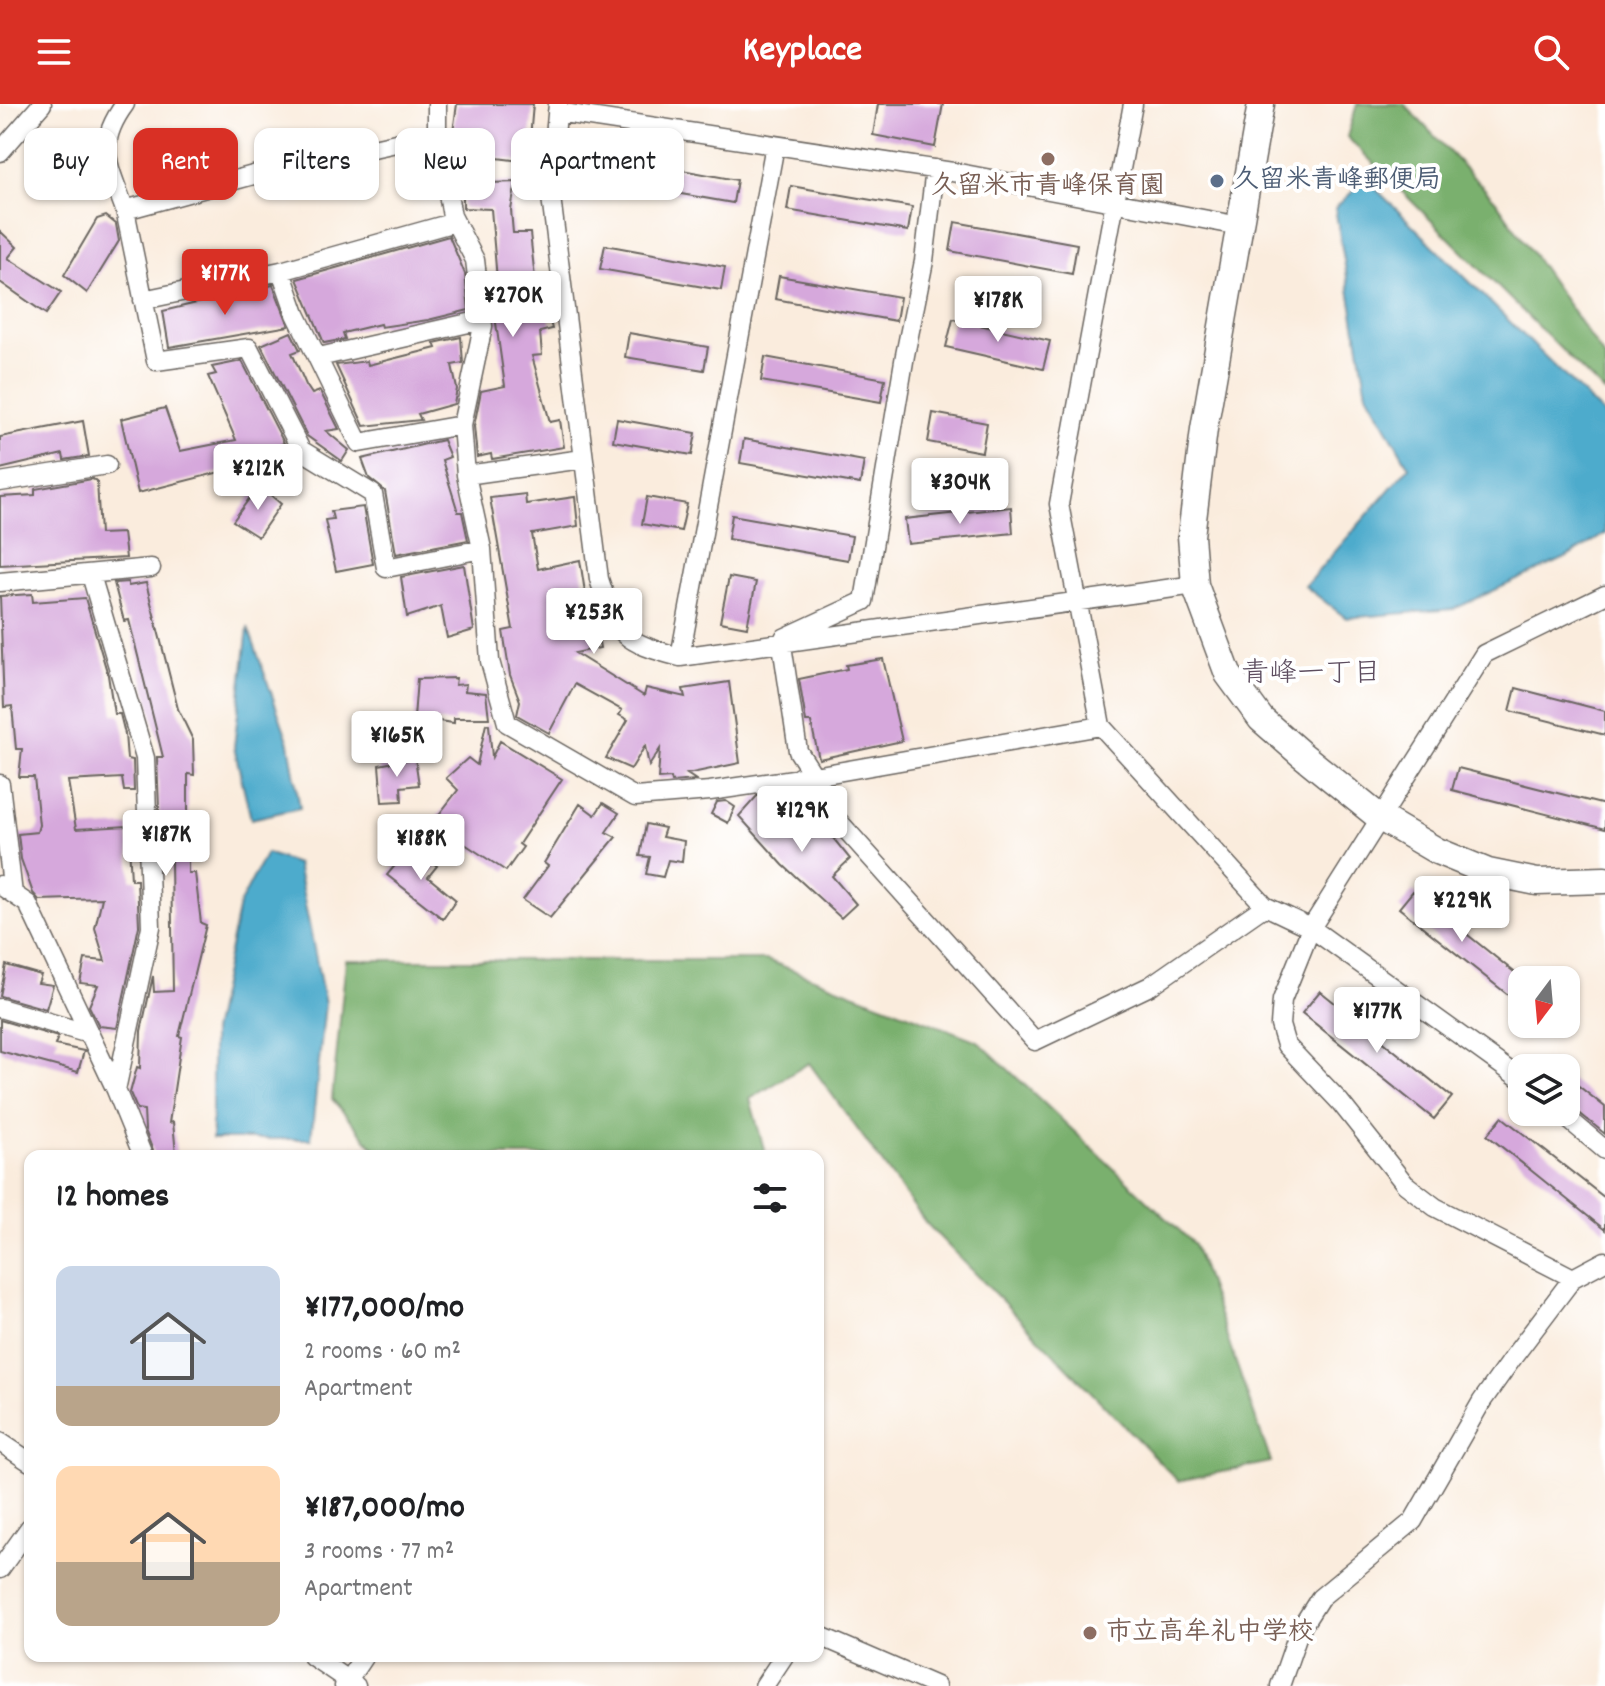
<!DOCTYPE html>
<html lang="en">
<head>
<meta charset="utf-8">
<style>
	body { margin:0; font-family:Dekko,"Klee One",sans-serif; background:#f6f6f6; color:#202124; height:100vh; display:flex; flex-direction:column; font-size:30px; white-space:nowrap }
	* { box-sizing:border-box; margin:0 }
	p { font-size:26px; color:#757577 }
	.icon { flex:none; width:44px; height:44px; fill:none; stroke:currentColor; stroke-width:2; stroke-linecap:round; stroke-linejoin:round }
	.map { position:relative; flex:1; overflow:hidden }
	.side { position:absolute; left:24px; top:1046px; width:800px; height:512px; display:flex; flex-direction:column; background:#fff; border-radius:16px; box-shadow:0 2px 6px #0004 }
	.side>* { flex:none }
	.banner { position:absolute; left:24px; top:24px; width:800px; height:72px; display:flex; gap:16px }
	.needle { width:52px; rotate:196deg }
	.tools { position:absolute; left:1508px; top:862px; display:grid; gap:16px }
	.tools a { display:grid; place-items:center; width:72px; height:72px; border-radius:16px; background:#fff; box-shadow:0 2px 6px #0004; font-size:40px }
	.price { position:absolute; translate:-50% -68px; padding:0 18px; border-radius:8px; background:#fff; color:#222; font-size:26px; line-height:52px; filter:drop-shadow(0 2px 4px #0008) }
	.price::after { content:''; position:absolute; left:50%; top:48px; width:24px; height:18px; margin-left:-12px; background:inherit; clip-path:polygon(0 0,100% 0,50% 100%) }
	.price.on { background:#d93025; color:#fff }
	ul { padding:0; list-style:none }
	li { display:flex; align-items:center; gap:24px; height:200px; padding:0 32px }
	li span { display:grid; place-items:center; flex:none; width:224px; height:160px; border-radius:16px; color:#555 }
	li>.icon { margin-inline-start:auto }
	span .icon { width:96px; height:96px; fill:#fffc; stroke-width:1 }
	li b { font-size:34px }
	h2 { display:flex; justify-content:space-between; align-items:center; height:96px; padding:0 32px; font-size:34px }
	.tag { padding:0 28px; border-radius:16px; background:#fff; box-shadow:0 2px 6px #0004; font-size:28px; line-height:72px }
	.tag.on { background:#d93025; color:#fff }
	header { display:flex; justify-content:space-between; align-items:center; height:104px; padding:0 32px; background:#d93025; color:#fff; font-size:36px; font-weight:800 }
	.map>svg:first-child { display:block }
</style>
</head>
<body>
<header><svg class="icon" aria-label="menu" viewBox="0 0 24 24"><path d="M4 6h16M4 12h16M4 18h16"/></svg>Keyplace<svg class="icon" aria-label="search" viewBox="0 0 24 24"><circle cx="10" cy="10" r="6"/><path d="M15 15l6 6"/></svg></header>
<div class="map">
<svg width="1605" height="1582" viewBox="0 0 1605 1582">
	<rect width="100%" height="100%" fill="#fff"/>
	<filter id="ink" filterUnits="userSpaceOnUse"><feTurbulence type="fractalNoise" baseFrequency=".0125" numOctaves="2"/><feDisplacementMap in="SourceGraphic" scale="16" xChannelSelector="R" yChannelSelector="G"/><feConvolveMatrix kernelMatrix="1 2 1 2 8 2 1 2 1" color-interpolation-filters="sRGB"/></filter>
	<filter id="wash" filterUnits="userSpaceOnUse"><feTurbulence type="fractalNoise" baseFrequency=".006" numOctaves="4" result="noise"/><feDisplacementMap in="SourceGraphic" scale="32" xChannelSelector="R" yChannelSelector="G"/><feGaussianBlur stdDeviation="1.8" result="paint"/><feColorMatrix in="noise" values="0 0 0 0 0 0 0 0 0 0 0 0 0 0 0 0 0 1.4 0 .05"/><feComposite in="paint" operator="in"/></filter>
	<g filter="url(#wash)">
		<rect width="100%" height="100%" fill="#faecdd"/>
		<!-- forest -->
		<path fill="#7ab06e" stroke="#4b6645" stroke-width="2" d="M 1357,0 L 1404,0 L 1496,97 L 1605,254 L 1605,289 L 1347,33 Z
			M 346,856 L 767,856 L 978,937 L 1194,1140 L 1271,1358 L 1178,1377 L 926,1119 L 809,959 L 750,995 L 766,1052 L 381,1052 L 332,995 Z"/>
		<!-- water -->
		<path fill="#4dabcc" stroke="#346474" stroke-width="2" d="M 1366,75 L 1605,312 L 1605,430 L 1569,452 L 1454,505 L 1346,514 L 1305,482 L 1409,363 L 1367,289 L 1335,104 Z
			M 248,523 L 289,639 L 300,704 L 251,715 L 234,643 Z
			M 266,749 L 297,760 L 325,900 L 311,1035 L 212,1035 L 212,928 L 239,801 Z"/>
		<g id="blocks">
			<!-- building -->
			<path fill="#d6a8dc" d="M 457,0 L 533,0 L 528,58 L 481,52 L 481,48 L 451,42 Z
				M 878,0 L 943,0 L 935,43 L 873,31 Z
				M 616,54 L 737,76 L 733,99 L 612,78 Z
				M 516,78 L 511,106 L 513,129 L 530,129 L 539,211 L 548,209 L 552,225 L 540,228 L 542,251 L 532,252 L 550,318 L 560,316 L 564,343 L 492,355 L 491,350 L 477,353 L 474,322 L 481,287 L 505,282 L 490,177 L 497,176 L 491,105 L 463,104 L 463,80 Z
				M 791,82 L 912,103 L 908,127 L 787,106 Z
				M 106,112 L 116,120 L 119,137 L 87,189 L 64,171 L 97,115 Z
				M 955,118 L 1077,140 L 1072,170 L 950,147 Z
				M 0,127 L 17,143 L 8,154 L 61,188 L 46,210 L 0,178 Z
				M 449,132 L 465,170 L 469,206 L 428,216 L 381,223 L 380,220 L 343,229 L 345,235 L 324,239 L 297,175 Z
				M 605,141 L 725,163 L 721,186 L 600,165 Z
				M 779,172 L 900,193 L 896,217 L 775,195 Z
				M 273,181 L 289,222 L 169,243 L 163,207 Z
				M 953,215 L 1050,237 L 1043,265 L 946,243 Z
				M 291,228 L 300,246 L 292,249 L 306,281 L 312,290 L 320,287 L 339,325 L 326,327 L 349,346 L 342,357 L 307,332 L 261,241 Z
				M 629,229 L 708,243 L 704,266 L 625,253 Z
				M 461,233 L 463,259 L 452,261 L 457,285 L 454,300 L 418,310 L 421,316 L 364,322 L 336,261 L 367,257 L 368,261 L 436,244 L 434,239 Z
				M 765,253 L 885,275 L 881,298 L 761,277 Z
				M 242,257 L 284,339 L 275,343 L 279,353 L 138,389 L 121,315 L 165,304 L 180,347 L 236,336 L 208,272 L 216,270 L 212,263 Z
				M 933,309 L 987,319 L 982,348 L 928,338 Z
				M 617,315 L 696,329 L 692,351 L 613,337 Z
				M 83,317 L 89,352 L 64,356 L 63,350 L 0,365 L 0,333 Z
				M 744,335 L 864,357 L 860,380 L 740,359 Z
				M 443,336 L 450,353 L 442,356 L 458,408 L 462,408 L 468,436 L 396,450 L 385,387 L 369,374 L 362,355 Z
				M 92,375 L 97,377 L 100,430 L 123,429 L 126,454 L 0,461 L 0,393 L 35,391 L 35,385 Z
				M 259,381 L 281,400 L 258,433 L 233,417 Z
				M 525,390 L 526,400 L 575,393 L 578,422 L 532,430 L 538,465 L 580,456 L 589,514 L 595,513 L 600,544 L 575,549 L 644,592 L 646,584 L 685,593 L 683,585 L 729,578 L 740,659 L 687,670 L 696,676 L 672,678 L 671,674 L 658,675 L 660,645 L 649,662 L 645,642 L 631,665 L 606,654 L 628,616 L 619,611 L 622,606 L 575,580 L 549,629 L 517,611 L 520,597 L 510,571 L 503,527 L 513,525 L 490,394 Z
				M 647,393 L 687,400 L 681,427 L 642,420 Z
				M 363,403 L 373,460 L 336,467 L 325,416 L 333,415 L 331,407 Z
				M 1011,403 L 1013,429 L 908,440 L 905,415 Z
				M 732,411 L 852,432 L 848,456 L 728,435 Z
				M 464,461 L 474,526 L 447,534 L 441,502 L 407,513 L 401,473 Z
				M 729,473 L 756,478 L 747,523 L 720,518 Z
				M 128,478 L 128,482 L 146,479 L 178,605 L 193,636 L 194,671 L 188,670 L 188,769 L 195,769 L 201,819 L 206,821 L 179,932 L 182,933 L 169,1019 L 173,1018 L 176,1050 L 155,1052 L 145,1026 L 144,1006 L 137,1005 L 130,989 L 137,963 L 140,964 L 141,927 L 153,872 L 154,888 L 173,887 L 171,757 L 161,757 L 157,653 L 163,653 L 129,516 L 124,517 L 114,479 Z
				M 32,490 L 33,498 L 85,494 L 108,571 L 114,610 L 120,610 L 125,630 L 127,655 L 133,656 L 134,687 L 124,687 L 122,674 L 68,677 L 76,725 L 128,722 L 131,776 L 137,776 L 139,822 L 117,924 L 99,922 L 89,902 L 98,881 L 80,879 L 85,855 L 105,857 L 95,824 L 102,794 L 39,796 L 33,789 L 21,755 L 18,730 L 37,728 L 39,721 L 34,673 L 19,673 L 22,645 L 16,645 L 12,602 L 4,603 L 0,492 Z
				M 883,555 L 902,637 L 819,655 L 811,618 L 806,618 L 799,575 L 847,565 L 846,561 Z
				M 456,574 L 455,581 L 466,580 L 465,587 L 486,589 L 489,614 L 454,614 L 454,619 L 414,614 L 417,575 Z
				M 1516,584 L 1605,607 L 1605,631 L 1510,607 Z
				M 486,620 L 489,621 L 492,653 L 500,637 L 562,675 L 519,740 L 523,743 L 506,767 L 448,729 L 452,722 L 437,713 L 458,686 L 446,674 L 468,654 L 477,661 Z
				M 415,654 L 419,681 L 401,683 L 402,697 L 382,698 L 379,661 Z
				M 1458,664 L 1605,701 L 1605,725 L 1452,686 Z
				M 757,692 L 761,692 L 803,737 L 825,720 L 836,732 L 833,734 L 850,755 L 832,772 L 856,800 L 841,814 L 783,761 L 739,712 Z
				M 726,697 L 735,703 L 728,719 L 711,710 L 717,698 Z
				M 603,699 L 619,709 L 606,728 L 616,733 L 550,814 L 523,796 L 548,762 L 544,759 L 580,700 L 595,711 Z
				M 646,720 L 665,724 L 662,733 L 684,737 L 682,758 L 668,756 L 663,773 L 646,770 L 650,753 L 640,752 Z
				M 412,741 L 437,762 L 428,773 L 456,796 L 443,815 L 387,771 Z
				M 1413,787 L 1524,876 L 1512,894 L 1399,804 Z
				M 6,861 L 41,871 L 38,879 L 53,881 L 46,905 L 0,892 Z
				M 1320,887 L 1452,993 L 1434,1015 L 1302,909 Z
				M 0,916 L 58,933 L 55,941 L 84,947 L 78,968 L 0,947 Z
				M 1566,972 L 1605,1003 L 1605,1030 L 1566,998 Z
				M 1502,1013 L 1605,1094 L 1605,1126 L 1487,1031 Z"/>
		</g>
	</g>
	<g filter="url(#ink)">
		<use href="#blocks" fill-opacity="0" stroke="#6a6560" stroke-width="2"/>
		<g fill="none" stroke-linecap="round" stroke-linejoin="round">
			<!-- street casing -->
			<g stroke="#6a6560" stroke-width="21">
				<path id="street" d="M 125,0 C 94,42 109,61 125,106
					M 437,0 L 437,30 L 452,112 L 475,156 L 483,222 L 462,321 L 466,371 L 482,445 L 490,557 L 507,619 L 635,693 L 710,687 L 814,672 L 1101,622
					M 558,0 L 550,85 L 599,475 C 618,534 622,537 680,553 L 1195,481
					M 1133,0 L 1059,400 L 1101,622 L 1265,802 L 1311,824 L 1522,976
					M 557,8 L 959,69 L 1240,122
					M 437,30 L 268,67 L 125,106 L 156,257 L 249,244 L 301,346 L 373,390 L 386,464 L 482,445
					M 0,48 L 42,0
					M 281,167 L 455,118
					M 143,196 L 281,167 L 296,210 L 359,339 L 462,321
					M 319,253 L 482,216
					M 466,371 L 583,355
					M 0,378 L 107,361
					M 91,471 L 145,654 L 151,823 L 116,986
					M 0,478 L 151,464
					M 784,534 L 864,497 L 905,251 L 924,157 L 935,65
					M 782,541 L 798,647 L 814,672
					M 680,553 L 775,41
					M 799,673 L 1035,937 L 1150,882 L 1265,802
					M 0,680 L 13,790
					M 0,781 L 28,800 L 116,986 L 143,1052
					M 0,904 L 89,930
					M 1560,1008 L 1605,1046
					M 1573,1174 L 1435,1103 L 1405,1080 L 1340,998 L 1286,941 L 1280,921 L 1282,896 L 1311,824 L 1484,550 L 1605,491
					M 0,1338 L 30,1358
					M 0,1465 L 30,1423
					M 818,1531 L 936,1582
					M 312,1552 L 356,1582
					M 344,1582 L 364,1552
					M 764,1582 L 784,1552
					M 1280,1582 L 1299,1527 L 1320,1494 L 1413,1417 L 1482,1297 L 1514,1252 L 1573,1174 L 1605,1157"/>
			</g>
			<!-- secondary casing -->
			<g stroke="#6a6560" stroke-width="29">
				<path id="secondary" d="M 1261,0 L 1204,325 L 1191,432 L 1195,481 L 1228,570 L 1261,615 L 1301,650 L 1379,713 L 1437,747 L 1488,768 L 1537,778 L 1605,776"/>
			</g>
			<!-- street -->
			<use href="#street" stroke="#fff" stroke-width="18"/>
			<!-- secondary -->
			<use href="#secondary" stroke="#fff" stroke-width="26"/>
		</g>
	</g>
	<!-- markers -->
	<g fill="#8d6e63" stroke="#fff" stroke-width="3">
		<circle cx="1048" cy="55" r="8"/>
		<circle cx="1090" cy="1529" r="8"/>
	</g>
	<circle fill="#5c6f8a" stroke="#fff" stroke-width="3" cx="1217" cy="77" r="8"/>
	<g text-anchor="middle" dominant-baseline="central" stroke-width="8" stroke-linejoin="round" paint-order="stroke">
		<!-- service labels -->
		<g font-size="26" font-weight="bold" fill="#4e5e75" stroke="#fff" text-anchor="start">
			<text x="1233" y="77">久留米青峰郵便局</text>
		</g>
		<!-- education labels -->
		<g font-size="26" font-weight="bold" fill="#785e54" stroke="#fff">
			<text x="1048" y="83">久留米市青峰保育園</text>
			<text x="1106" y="1529" text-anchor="start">市立高牟礼中学校</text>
		</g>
		<!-- neighbourhood labels -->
		<g font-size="28" fill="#5d4d5f" stroke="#fff">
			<text x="1311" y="572">青峰一丁目</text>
		</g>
	</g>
</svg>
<div class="tools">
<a><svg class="needle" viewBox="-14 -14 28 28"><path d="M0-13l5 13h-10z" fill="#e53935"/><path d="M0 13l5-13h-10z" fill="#757577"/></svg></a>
<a><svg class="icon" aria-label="layers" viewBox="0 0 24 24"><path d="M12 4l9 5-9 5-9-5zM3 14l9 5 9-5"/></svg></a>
</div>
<b class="price on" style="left:225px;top:213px">¥177K</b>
<b class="price" style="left:513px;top:235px">¥270K</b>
<b class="price" style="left:998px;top:240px">¥178K</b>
<b class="price" style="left:258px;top:408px">¥212K</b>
<b class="price" style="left:960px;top:422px">¥304K</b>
<b class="price" style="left:594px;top:552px">¥253K</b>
<b class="price" style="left:397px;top:675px">¥165K</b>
<b class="price" style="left:802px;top:750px">¥129K</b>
<b class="price" style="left:166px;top:774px">¥187K</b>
<b class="price" style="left:421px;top:778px">¥188K</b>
<b class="price" style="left:1462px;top:840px">¥229K</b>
<b class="price" style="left:1377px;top:951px">¥177K</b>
<div class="banner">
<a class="tag">Buy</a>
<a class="tag on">Rent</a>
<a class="tag">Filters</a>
<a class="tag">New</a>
<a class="tag">Apartment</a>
</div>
<section class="side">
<h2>12 homes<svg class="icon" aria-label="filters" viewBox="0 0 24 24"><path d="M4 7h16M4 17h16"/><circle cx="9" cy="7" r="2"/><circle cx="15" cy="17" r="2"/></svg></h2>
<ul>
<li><span style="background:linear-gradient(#c9d6e8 75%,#b9a48a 0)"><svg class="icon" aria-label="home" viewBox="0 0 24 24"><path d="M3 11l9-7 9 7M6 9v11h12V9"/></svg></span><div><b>¥177,000/mo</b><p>2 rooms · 60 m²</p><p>Apartment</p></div></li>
<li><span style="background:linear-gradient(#ffd9b3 60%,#b9a48a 0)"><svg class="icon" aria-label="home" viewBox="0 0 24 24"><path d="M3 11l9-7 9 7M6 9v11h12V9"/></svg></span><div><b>¥187,000/mo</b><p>3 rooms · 77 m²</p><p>Apartment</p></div></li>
</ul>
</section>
</div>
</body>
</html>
